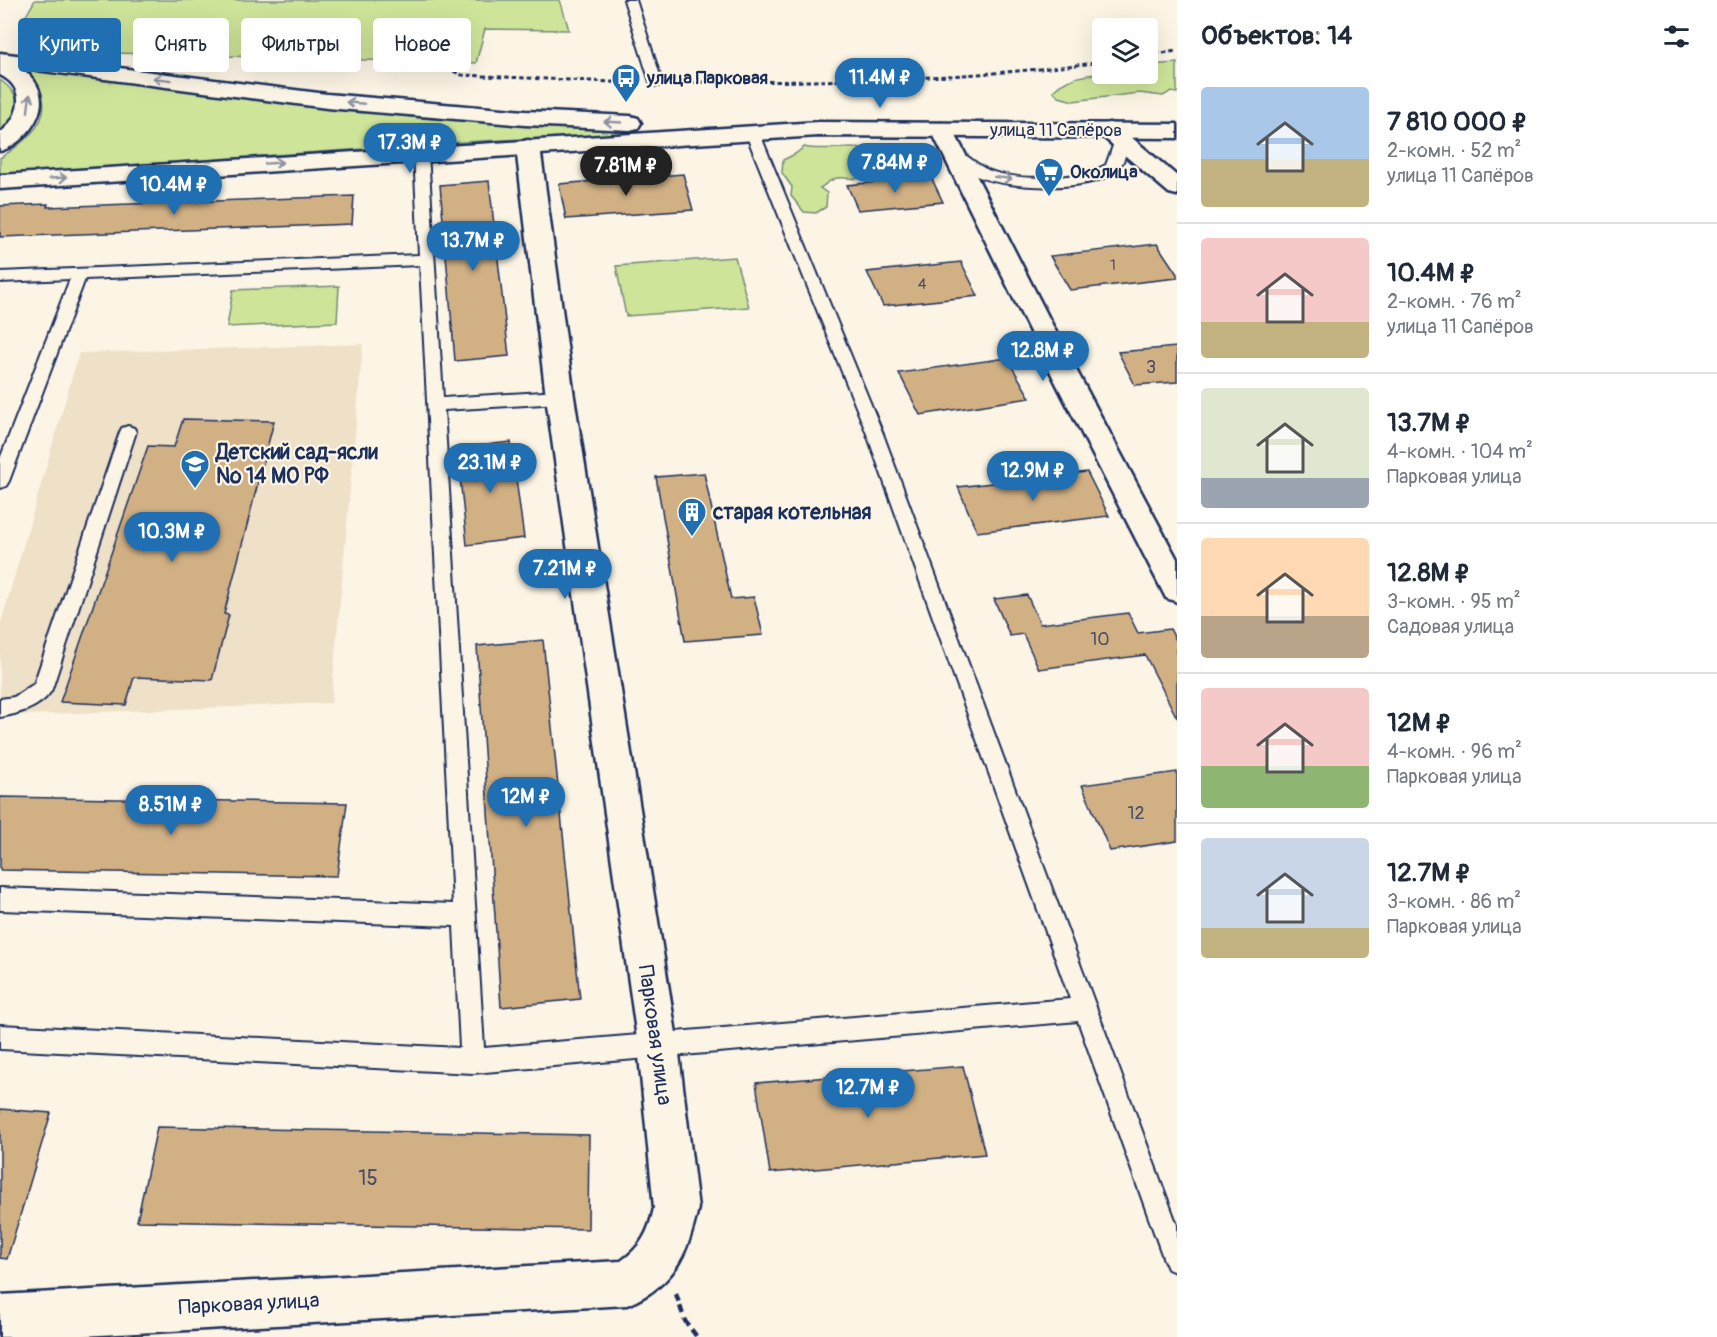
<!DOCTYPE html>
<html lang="ru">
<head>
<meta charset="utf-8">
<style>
	body { margin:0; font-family:Pangolin,sans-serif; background:#f2f2f3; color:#1f2937; height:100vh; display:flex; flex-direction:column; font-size:22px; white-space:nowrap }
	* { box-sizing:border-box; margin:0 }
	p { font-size:20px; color:#747a83 }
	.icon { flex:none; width:33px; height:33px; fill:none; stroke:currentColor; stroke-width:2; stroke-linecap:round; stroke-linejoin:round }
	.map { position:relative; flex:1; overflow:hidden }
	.panel { display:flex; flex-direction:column; background:#fff; width:540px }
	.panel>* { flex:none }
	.top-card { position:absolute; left:18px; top:18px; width:570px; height:54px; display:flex; gap:12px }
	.buttons { position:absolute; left:1092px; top:18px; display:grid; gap:12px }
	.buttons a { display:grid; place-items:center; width:66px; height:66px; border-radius:6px; background:#fff; box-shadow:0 6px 24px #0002; font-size:30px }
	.price { position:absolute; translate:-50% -51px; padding:0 14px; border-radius:21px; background:#1f6fb2; color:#fff; font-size:20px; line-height:39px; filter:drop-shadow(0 2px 3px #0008) }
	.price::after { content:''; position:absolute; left:50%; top:36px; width:18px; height:14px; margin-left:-9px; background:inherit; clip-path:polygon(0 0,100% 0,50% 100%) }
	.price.active { background:#222; color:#fff }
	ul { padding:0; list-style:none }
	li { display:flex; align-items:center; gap:18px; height:150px; padding:0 24px }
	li+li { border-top:2px solid #e0e1e3 }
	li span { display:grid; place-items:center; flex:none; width:168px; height:120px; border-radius:6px; color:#555 }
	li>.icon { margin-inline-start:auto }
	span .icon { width:72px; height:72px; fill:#fffc; stroke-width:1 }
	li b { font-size:26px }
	h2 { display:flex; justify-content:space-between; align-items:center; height:72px; padding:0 24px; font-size:26px }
	.chip { padding:0 21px; border-radius:6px; background:#fff; box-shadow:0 6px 24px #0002; font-size:21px; line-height:54px }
	.chip.active { background:#1f6fb2; color:#fff }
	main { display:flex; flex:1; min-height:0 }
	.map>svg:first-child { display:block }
</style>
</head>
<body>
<main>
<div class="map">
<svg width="1177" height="1337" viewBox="0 0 1177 1337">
	<rect width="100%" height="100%" fill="#fcf5e5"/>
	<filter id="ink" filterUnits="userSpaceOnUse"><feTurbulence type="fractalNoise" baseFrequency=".0167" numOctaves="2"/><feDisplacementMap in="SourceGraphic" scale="12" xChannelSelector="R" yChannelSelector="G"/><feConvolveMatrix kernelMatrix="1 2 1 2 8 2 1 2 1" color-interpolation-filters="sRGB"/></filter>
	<g filter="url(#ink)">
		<!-- built -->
		<path fill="#efe0c8" d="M 363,344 L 331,703 L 0,716 L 0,626 L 79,353 Z"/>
		<!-- green -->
		<path fill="#cee499" stroke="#748a7c" stroke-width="1.5" d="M 35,0 L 560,0 L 569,30 L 485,29 L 476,63 L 114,53 L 118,25 L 23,21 Z
			M 1177,63 L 1177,93 L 1170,92 L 1163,96 L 1139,93 L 1073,101 L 1059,97 L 1053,91 C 1077,68 1116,74 1148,74 L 1148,65 Z
			M 26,69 L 420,118 L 650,133 L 480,141 L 0,174 L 0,158 C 36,135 65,107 23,71 Z
			M 0,80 C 27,99 19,117 0,138 Z
			M 804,147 C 829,153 864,140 884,157 L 882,161 L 874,163 C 864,186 855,176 837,178 C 831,179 825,185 820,188 L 827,193 L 826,207 L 816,213 L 804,212 L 791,196 L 792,187 L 782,173 L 783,160 L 795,154 Z
			M 735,257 L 749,307 L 626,316 L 616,266 Z
			M 339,286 L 337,322 L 227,327 L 233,290 Z"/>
		<!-- building -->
		<path fill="#d1b084" stroke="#1b2f5e" stroke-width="1.5" d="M 683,174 L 693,210 L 566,219 L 559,184 Z
			M 931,177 L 943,202 L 858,210 L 847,185 Z
			M 489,181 L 509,356 L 455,361 L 440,185 Z
			M 354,196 L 352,224 L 0,237 L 0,206 L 48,204 L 47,207 Z
			M 1157,244 L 1177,274 L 1177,278 L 1070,290 L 1050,256 Z
			M 961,262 L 978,296 L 883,306 L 867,272 Z
			M 1177,347 L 1177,382 L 1135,385 L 1118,352 Z
			M 1007,358 L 1030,398 L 920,415 L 899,373 Z
			M 183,419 L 274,421 L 224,614 L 229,615 L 212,680 L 134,677 L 126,705 L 60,702 L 148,446 L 174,447 Z
			M 511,442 L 524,538 L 467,545 L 457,448 Z
			M 1087,472 L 1109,516 L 977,532 L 958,487 Z
			M 704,473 L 731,599 L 754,597 L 763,635 L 685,641 L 656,477 Z
			M 1027,595 L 1040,624 L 1128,613 L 1138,633 L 1170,629 L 1177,642 L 1177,718 L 1145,655 L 1039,669 L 1023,634 L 1010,636 L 994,599 Z
			M 543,640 L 580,999 L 501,1007 L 477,646 Z
			M 1177,772 L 1177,841 L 1110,851 L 1082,785 Z
			M 0,797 L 347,803 L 337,876 L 0,870 Z
			M 963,1066 L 985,1154 L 770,1173 L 756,1083 Z
			M 0,1109 L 51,1113 L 7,1259 L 0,1258 Z
			M 157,1127 L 589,1135 L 588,1229 L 137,1221 Z"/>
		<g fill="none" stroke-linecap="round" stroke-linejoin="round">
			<!-- lane casing -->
			<g stroke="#1b2f5e" stroke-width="4">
				<path id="lane" d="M 624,0 L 636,0 L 662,82 L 661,85 L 656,86 L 650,82 Z
					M 753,130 L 760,134 L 883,434 L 1177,1225 L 1177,1273 L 1168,1269 L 1164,1260 L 1078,1021 L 473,1073 L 0,1049 L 0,1025 L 460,1048 L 454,926 L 0,910 L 0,888 L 453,904 L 420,265 L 85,279 L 9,481 L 6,486 L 0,488 L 0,459 L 70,279 L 0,282 L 0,272 L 419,255 L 414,153 L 421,149 L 428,153 L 443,398 L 560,391 L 566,393 L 568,397 L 566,401 L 560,403 L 444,410 L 484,1048 L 1070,999 L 867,434 L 746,134 Z
					M 1121,139 L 1128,143 C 1126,153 1124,165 1115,172 C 1087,192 1011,189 979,177 C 967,172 954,164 946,153 L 953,149 C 965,152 976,165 988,170 C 1018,182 1078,180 1106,165 L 1114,143 Z
					M 128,426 L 134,428 L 136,432 L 52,689 C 43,707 18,714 0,717 L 0,699 L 14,697 L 34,684 L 120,432 L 122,428 Z"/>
			</g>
			<!-- street casing -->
			<g stroke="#1b2f5e" stroke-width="5">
				<path id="street" d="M 942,123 L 950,125 L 953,130 L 1057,334 L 1177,559 L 1177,602 L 1166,598 L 1031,334 L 931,130 L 934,125 Z
					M 1109,123 L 1117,125 L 1177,176 L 1177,195 L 1169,193 L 1101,135 L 1098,130 L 1101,125 Z
					M 528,140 L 536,142 L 540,147 L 574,397 L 678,1046 L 698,1208 C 688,1255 673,1286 627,1305 L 65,1337 L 0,1337 L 0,1295 L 621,1261 C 641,1247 649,1232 654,1208 L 638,1046 L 546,397 L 516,147 L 520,142 Z"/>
			</g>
			<!-- secondary casing -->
			<g stroke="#1b2f5e" stroke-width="5">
				<path id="secondary" d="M 0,53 L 327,94 L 525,111 L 630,116 L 638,118 L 641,123 L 638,128 L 630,130 L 525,125 L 327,108 L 21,68 C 29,74 38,83 40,94 C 46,117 21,146 0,151 L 0,133 C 21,116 27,88 0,75 Z
					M 818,122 L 1177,124 L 1177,138 L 818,136 L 0,189 L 0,175 Z"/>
			</g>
			<!-- path-far1 -->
			<path stroke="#1b2f5e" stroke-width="3" stroke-dasharray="4.5 3" stroke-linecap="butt" d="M 1148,55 L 1177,51
				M 433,62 L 462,75 L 632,83
				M 678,82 C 820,82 961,80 1102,62"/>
			<!-- path -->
			<path stroke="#1b2f5e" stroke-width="4.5" stroke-dasharray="8 5" stroke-linecap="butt" d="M 676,1294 L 685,1321 L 697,1337"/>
			<!-- lane -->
			<use href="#lane" fill="#fcf5e5" fill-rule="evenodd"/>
			<!-- street -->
			<use href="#street" fill="#fcf5e5" fill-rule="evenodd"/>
			<!-- secondary -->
			<use href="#secondary" fill="#fcf5e5" fill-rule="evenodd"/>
		</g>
		<!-- one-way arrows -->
		<defs><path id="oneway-shaft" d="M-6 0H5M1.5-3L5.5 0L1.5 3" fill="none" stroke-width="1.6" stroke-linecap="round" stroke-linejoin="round" transform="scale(1.5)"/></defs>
		<g stroke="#8c92a2">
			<use href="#oneway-shaft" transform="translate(162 79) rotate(-173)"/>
			<use href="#oneway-shaft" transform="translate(29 103) rotate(-83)"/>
			<use href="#oneway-shaft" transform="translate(355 103) rotate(-175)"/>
			<use href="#oneway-shaft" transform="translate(613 122) rotate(-177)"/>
			<use href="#oneway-shaft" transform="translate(274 163) rotate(-4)"/>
			<use href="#oneway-shaft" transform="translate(58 178) rotate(-4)"/>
			<use href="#oneway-shaft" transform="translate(1003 178) rotate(7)"/>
		</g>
	</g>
	<!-- icons -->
	<defs>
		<g id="bus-pin" transform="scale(1.5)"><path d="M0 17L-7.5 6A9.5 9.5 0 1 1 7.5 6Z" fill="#1f6fb2" stroke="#fcf5e5"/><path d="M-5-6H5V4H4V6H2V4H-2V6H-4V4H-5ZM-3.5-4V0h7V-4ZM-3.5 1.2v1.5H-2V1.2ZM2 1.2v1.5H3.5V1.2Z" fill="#fff"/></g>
		<g id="supermarket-pin" transform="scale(1.5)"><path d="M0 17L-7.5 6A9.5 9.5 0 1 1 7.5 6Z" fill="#1f6fb2" stroke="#fcf5e5"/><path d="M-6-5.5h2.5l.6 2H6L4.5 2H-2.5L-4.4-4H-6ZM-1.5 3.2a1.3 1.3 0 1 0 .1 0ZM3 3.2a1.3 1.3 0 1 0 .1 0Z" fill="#fff"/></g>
		<g id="school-pin" transform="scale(1.5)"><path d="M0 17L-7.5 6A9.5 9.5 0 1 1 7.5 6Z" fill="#1f6fb2" stroke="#fcf5e5"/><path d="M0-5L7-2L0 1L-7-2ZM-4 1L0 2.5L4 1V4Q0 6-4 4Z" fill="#fff"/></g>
		<g id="building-pin" transform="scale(1.5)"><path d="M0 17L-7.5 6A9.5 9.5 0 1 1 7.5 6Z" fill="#1f6fb2" stroke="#fcf5e5"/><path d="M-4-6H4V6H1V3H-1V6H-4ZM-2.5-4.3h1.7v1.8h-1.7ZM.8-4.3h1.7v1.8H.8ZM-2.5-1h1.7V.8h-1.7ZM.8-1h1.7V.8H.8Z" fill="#fff"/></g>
	</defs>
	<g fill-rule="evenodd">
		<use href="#bus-pin" x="626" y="78"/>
		<use href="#supermarket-pin" x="1049" y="172"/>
		<use href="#school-pin" x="195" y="464"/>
		<use href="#building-pin" x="692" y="512"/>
	</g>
	<g text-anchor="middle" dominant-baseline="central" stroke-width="4.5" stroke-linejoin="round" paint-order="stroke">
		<!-- far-number labels -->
		<g font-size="15" fill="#484f68">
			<text x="1113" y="265">1</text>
			<text x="922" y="284">4</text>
		</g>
		<!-- far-poi labels -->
		<g font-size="18" font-weight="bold" fill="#1b2f5e" stroke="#fcf5e5" text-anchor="start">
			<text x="647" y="78">улица Парковая</text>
			<text x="1070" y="172">Околица</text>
		</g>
		<!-- far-street labels -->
		<g font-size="18" fill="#1b2f5e" stroke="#fcf5e5">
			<text x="1056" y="130">улица 11 Сапёров</text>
		</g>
		<!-- number labels -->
		<g font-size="18" fill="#484f68">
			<text x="1151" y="367">3</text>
			<text x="1100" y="639">10</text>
			<text x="1136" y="813">12</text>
		</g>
		<!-- poi labels -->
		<g font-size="21" font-weight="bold" fill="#1b2f5e" stroke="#fcf5e5" text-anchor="start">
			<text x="216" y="452">Детский сад-ясли<tspan x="216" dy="24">№ 14 МО РФ</tspan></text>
			<text x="713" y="512">старая котельная</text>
		</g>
		<!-- street labels -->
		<g font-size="21" fill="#1b2f5e" stroke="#fcf5e5">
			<text transform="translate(655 1035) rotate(82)">Парковая улица</text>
			<text transform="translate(249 1304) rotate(-3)">Парковая улица</text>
		</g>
		<!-- near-number labels -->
		<g font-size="21" fill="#484f68">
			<text x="368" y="1178">15</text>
		</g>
	</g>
</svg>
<div class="buttons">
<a><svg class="icon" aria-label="layers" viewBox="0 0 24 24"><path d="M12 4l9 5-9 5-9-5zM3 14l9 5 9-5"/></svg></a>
</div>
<b class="price" style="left:880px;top:109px">11.4M ₽</b>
<b class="price" style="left:410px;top:174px">17.3M ₽</b>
<b class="price" style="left:895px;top:194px">7.84M ₽</b>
<b class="price active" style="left:626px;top:197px">7.81M ₽</b>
<b class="price" style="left:174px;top:216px">10.4M ₽</b>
<b class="price" style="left:473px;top:272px">13.7M ₽</b>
<b class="price" style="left:1043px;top:382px">12.8M ₽</b>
<b class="price" style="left:490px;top:494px">23.1M ₽</b>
<b class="price" style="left:1033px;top:502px">12.9M ₽</b>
<b class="price" style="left:172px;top:563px">10.3M ₽</b>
<b class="price" style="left:565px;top:600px">7.21M ₽</b>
<b class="price" style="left:526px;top:828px">12M ₽</b>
<b class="price" style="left:171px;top:836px">8.51M ₽</b>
<b class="price" style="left:868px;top:1119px">12.7M ₽</b>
<div class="top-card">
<a class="chip active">Купить</a>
<a class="chip">Снять</a>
<a class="chip">Фильтры</a>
<a class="chip">Новое</a>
</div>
</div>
<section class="panel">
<h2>Объектов: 14<svg class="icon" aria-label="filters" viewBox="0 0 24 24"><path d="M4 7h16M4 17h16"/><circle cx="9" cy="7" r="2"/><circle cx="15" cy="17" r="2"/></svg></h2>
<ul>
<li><span style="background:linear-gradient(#a9c7e8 60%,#c2b280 0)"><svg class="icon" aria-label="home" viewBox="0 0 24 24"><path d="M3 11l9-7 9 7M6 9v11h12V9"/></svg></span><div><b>7 810 000 ₽</b><p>2-комн. · 52 m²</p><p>улица 11 Сапёров</p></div></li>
<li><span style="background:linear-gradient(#f6c9c9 70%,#c2b280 0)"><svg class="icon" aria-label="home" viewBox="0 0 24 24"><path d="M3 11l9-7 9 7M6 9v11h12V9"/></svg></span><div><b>10.4M ₽</b><p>2-комн. · 76 m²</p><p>улица 11 Сапёров</p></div></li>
<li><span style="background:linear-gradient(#dfe7d0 75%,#9aa5b1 0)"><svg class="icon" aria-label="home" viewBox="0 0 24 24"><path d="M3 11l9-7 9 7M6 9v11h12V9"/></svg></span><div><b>13.7M ₽</b><p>4-комн. · 104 m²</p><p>Парковая улица</p></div></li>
<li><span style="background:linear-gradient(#ffd9b3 65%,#b9a48a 0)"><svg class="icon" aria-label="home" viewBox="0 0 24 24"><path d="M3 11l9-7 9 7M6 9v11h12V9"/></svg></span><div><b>12.8M ₽</b><p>3-комн. · 95 m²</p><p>Садовая улица</p></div></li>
<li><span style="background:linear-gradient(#f6c9c9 65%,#8fb573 0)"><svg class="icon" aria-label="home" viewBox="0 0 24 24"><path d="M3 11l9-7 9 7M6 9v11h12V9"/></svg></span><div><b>12M ₽</b><p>4-комн. · 96 m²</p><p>Парковая улица</p></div></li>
<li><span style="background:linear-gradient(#c9d6e8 75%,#c2b280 0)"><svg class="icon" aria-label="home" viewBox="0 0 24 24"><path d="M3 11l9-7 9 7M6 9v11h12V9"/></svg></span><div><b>12.7M ₽</b><p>3-комн. · 86 m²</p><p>Парковая улица</p></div></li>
</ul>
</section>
</main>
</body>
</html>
